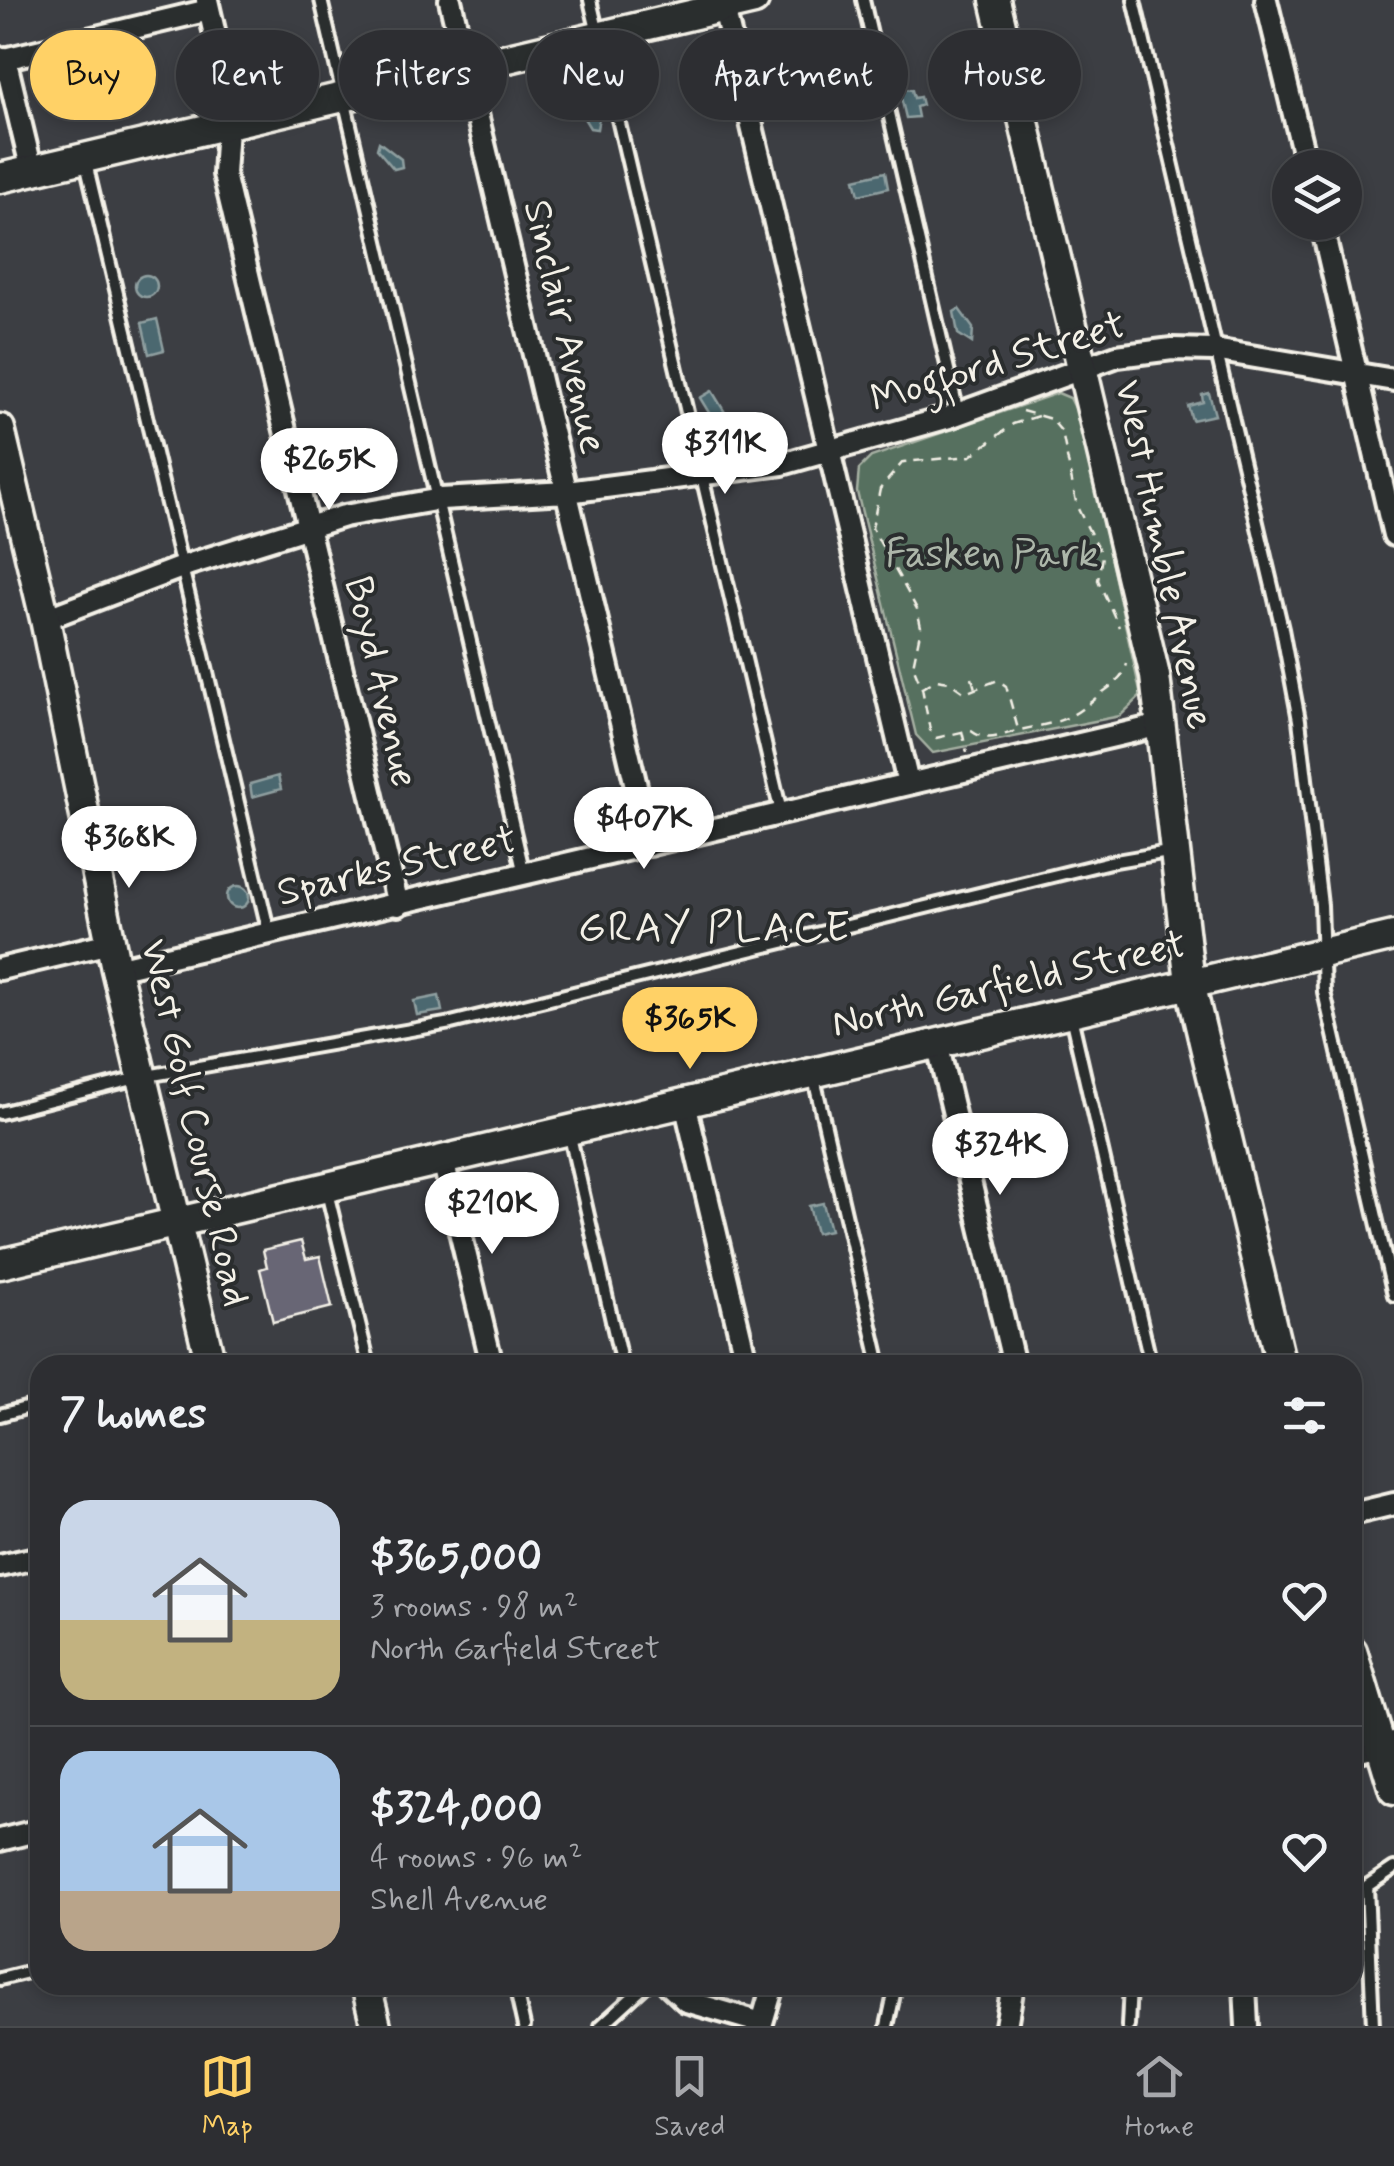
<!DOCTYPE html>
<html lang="en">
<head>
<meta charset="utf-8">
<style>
	body { margin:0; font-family:Mynerve,sans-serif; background:#393a3e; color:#f1f3f6; height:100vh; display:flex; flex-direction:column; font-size:38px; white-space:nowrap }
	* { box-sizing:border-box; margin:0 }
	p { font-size:32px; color:#a7a8ac }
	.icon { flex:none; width:55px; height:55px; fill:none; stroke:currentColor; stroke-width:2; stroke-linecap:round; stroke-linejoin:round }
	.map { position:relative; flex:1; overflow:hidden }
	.details { position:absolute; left:30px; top:1355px; width:1332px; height:640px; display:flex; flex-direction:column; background:#2d2e32; border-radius:30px; box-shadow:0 5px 15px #0003,0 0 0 2px #484a4d }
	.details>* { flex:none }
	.guide { position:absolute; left:30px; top:30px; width:1335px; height:90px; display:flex; gap:20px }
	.fabs { position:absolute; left:1272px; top:150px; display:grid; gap:20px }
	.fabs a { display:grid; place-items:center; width:90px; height:90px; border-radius:50%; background:#2d2e32; box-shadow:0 5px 15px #0003,0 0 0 2px #484a4d; font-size:50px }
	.price { position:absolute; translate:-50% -85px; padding:0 22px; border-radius:35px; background:#fff; color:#222; font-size:32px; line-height:65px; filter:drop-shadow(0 2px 5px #0008) }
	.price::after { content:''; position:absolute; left:50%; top:60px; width:30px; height:22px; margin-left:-15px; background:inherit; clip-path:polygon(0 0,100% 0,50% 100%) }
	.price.active { background:#ffd166; color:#111 }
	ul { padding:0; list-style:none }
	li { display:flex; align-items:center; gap:30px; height:250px; padding:0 30px }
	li+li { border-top:2px solid #484a4d }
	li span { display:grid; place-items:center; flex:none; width:280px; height:200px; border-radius:30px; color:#555 }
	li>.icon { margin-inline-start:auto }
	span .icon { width:120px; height:120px; fill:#fffc; stroke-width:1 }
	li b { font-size:42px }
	h2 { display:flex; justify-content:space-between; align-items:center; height:120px; padding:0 30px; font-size:42px }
	.chip { padding:0 35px; border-radius:45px; background:#2d2e32; box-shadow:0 5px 15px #0003,0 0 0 2px #484a4d; font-size:35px; line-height:90px }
	.chip.active { background:#ffd166; color:#111 }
	.dock { display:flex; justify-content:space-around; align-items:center; height:140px; border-top:2px solid #484a4d; background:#2d2e32; font-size:28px; color:#a7a8ac }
	.dock a { display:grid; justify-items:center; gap:5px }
	.dock .active { color:#ffd166 }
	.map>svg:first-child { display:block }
</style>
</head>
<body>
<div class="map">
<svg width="1394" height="2026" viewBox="0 0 1394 2026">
	<rect width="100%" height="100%" fill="#3c3e43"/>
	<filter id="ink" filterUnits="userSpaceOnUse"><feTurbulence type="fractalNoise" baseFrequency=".01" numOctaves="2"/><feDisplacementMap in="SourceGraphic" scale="20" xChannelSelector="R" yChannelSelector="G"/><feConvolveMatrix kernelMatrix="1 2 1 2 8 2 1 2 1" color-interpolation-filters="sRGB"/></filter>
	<g filter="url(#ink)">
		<!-- green -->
		<path fill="#57705e" stroke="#a6b0a3" stroke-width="2.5" d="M 1058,393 L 1070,398 L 1079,416 L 1141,696 L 1120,716 L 933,753 L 916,735 L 857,492 L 859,469 L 871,457 Z"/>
		<!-- water -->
		<path fill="#4c6870" stroke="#8f9fa0" stroke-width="2.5" d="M 905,89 L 912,90 L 914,98 L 920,97 L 922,105 L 916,107 L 918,117 L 906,118 L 900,93 Z
			M 586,101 L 601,105 L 597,129 L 590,128 L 579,110 Z
			M 379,142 L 401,159 L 402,167 L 394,169 L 377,149 Z
			M 885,172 L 888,188 L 859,195 L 855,179 Z
			M135 286a11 11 0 1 1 22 0a11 11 0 1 1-22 0Z
			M 959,309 L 973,328 L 972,343 L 958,334 L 954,312 Z
			M 157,319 L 164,350 L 149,354 L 142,323 Z
			M 712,391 L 726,414 L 714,421 L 700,398 Z
			M 1209,393 L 1215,415 L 1192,420 L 1188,406 L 1203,402 L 1202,395 Z
			M 278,776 L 281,789 L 252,797 L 250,784 Z
			M227 897a11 11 0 1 1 22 0a11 11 0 1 1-22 0Z
			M 439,996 L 442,1011 L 417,1015 L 414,1001 Z
			M 823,1203 L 830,1230 L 816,1233 L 809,1206 Z"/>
		<!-- building -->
		<path fill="#676675" stroke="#f4f1e8" stroke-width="2.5" d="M 301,1241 L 306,1259 L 320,1256 L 332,1307 L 273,1322 L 260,1269 L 267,1267 L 263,1250 Z"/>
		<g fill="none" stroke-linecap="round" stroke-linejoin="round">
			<!-- lane casing -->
			<g stroke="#f4f1e8" stroke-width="18">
				<path id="lane" d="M 321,0 L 524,874
					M 590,0 L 781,812
					M 863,0 L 958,413
					M 1134,0 L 1282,629 L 1299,720 L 1321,905 L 1324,992 L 1394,1295
					M 85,159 L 269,933
					M 1070,1012 L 1151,1365
					M 813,1074 L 880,1365
					M 0,1113 L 141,1077 L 451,1023 L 1110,862 L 1174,851
					M 569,1132 L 622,1365
					M 326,1188 L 369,1365
					M 0,1415 L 40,1404
					M 0,1979 L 40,1969
					M 515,1985 L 524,2026
					M 601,2026 L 646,1985
					M 887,2026 L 896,1985
					M 1128,2026 L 1130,1985
					M 1373,2026 L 1367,1886 L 1394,1868"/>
			</g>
			<!-- street casing -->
			<g stroke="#f4f1e8" stroke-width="28">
				<path id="street" d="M 207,0 L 229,96 L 224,174 L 398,905
					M 450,0 L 650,845
					M 722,0 L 908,783
					M 1266,0 L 1307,168
					M 5,58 L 32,171
					M 0,60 L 209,10
					M 1321,222 L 1394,535
					M 45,619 L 190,564 L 344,516 L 441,499 L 567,492 L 782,464 L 949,417 L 1117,356 L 1172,349 L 1214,350 L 1394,380
					M 0,969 L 110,943
					M 116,969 L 1161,725
					M 937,1043 L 1014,1365
					M 685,1103 L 747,1365
					M 443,1160 L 492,1365
					M 1352,1514 L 1394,1504
					M 0,1566 L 40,1557
					M 1352,1753 L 1394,1742
					M 0,1840 L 40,1830
					M 669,1985 L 686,2001 L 762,2023
					M 1245,1985 L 1247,2026
					M 761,2026 L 773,1985
					M 1006,2026 L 1013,1985"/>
			</g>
			<!-- secondary casing -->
			<g stroke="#f4f1e8" stroke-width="35">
				<path id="secondary" d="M 995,0 L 1155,676 L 1190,983 L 1281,1365
					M 0,178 L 754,0
					M 0,429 L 45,619 L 116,969 L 211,1365
					M 0,1264 L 1394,936
					M 1352,1651 L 1394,1790
					M 366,1985 L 376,2026"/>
			</g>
			<!-- path -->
			<path stroke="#f4f1e8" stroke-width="2.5" stroke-dasharray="10 8" stroke-linecap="butt" d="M 1022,411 L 1051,419 L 1062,432 L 1077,507 L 1102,556 L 1098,580 L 1119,627
				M 1038,416 L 1013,424 L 971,456 L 903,462 L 880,489 L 872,528 L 917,609 L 921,627 L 913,666 L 922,688 L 930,730 L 936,738 L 970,730 C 988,744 999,735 1020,730 C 1066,720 1067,722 1103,692 C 1116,682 1122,680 1127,664
				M 972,678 L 975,689
				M 922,688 L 936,680 L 949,682 L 965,693 L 998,680 L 1006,686 L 1018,729
				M 962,731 L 967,753"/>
			<!-- lane -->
			<use href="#lane" stroke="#2a2d2e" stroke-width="10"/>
			<!-- street -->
			<use href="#street" stroke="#2a2d2e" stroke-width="20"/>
			<!-- secondary -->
			<use href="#secondary" stroke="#2a2d2e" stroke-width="28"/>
		</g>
	</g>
	<g text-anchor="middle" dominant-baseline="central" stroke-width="8" stroke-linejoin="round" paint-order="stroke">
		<!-- street labels -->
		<g font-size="40" fill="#f4f1e8" stroke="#2a2d2e">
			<text transform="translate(564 327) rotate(77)">Sinclair Avenue</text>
			<text transform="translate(998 363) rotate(-17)">Mogford Street</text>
			<text transform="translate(1163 555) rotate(78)">West Humble Avenue</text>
			<text transform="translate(380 682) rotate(77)">Boyd Avenue</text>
			<text transform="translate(397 867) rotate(-13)">Sparks Street</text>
			<text transform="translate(1009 985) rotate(-13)">North Garfield Street</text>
			<text transform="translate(194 1123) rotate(77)">West Golf Course Road</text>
		</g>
		<!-- park labels -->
		<g font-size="40" fill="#adb7aa" stroke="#2a2d2e">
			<text x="992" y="555">Fasken Park</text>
		</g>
		<!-- neighbourhood labels -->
		<g font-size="42" letter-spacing="2.5" fill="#f4f1e8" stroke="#2a2d2e">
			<text x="715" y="929">GRAY PLACE</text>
		</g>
	</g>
</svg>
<div class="fabs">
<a><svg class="icon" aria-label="layers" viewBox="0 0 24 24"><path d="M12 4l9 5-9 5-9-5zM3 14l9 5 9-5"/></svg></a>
</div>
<b class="price" style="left:725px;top:497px">$311K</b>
<b class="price" style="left:329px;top:513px">$265K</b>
<b class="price" style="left:644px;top:872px">$407K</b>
<b class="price" style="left:129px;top:891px">$368K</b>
<b class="price active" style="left:690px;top:1072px">$365K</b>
<b class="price" style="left:1000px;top:1198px">$324K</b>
<b class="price" style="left:492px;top:1257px">$210K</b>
<div class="guide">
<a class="chip active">Buy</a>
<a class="chip">Rent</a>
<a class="chip">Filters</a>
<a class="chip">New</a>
<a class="chip">Apartment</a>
<a class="chip">House</a>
</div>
<section class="details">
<h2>7 homes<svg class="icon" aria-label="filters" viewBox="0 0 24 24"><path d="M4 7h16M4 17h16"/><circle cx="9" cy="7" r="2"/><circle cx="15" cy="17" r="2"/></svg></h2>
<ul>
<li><span style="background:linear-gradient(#c9d6e8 60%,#c2b280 0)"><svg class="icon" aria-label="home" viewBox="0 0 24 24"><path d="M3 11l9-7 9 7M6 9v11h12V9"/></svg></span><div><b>$365,000</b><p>3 rooms · 98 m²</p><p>North Garfield Street</p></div><svg class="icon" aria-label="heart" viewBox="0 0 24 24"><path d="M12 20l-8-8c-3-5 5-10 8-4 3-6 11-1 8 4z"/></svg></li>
<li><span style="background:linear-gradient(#a9c7e8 70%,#b9a48a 0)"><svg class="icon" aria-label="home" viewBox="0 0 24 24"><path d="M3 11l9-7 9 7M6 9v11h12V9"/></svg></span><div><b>$324,000</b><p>4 rooms · 96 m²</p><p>Shell Avenue</p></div><svg class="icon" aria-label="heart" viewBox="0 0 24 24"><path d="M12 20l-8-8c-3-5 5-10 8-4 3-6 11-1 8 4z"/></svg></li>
</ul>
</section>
</div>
<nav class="dock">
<a class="active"><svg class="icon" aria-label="map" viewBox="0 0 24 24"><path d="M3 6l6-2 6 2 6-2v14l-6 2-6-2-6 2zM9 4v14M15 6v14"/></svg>Map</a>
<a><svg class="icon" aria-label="saved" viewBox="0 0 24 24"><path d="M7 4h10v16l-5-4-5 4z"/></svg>Saved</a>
<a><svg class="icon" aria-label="home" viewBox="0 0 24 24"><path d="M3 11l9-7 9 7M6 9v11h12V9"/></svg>Home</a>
</nav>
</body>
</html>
